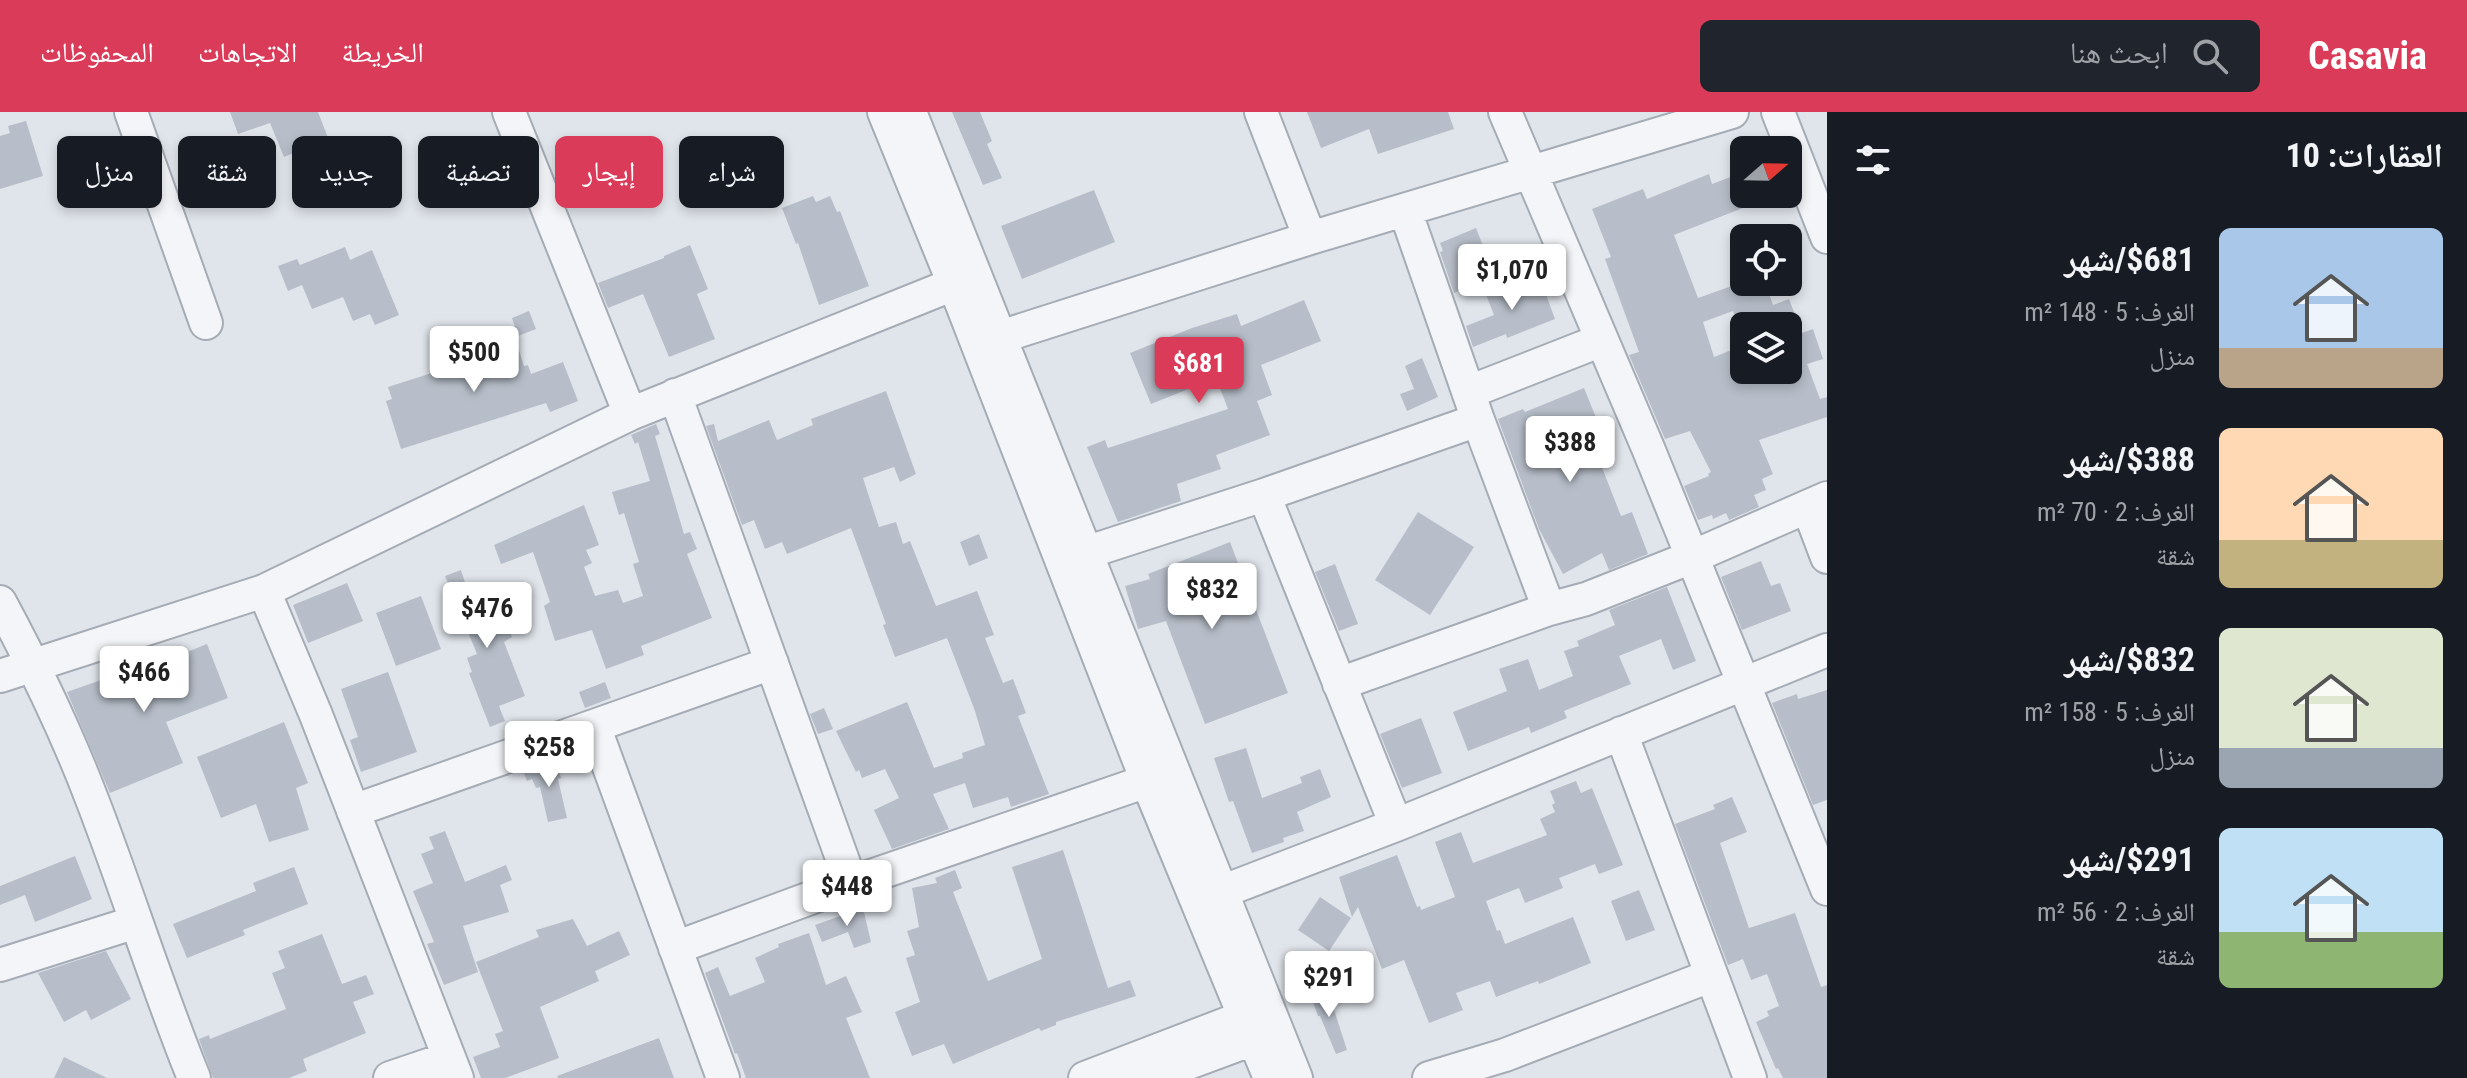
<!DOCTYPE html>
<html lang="ar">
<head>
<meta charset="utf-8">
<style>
	body { margin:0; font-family:"Roboto Condensed","Noto Naskh Arabic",sans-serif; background:#20242c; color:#f1f3f6; direction:rtl; height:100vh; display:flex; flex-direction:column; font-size:30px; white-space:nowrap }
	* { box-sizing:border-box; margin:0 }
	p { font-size:26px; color:#9ea1a6 }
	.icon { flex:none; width:44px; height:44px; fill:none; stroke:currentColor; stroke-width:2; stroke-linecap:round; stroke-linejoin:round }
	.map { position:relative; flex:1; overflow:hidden; direction:ltr }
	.drawer { display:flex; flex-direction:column; background:#171b24; width:640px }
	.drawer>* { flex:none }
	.hud { position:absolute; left:24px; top:24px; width:760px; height:72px; direction:rtl; display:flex; gap:16px }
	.needle { width:52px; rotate:70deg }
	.controls { position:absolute; left:1730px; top:24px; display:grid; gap:16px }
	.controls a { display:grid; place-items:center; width:72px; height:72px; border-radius:12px; background:#171b24; box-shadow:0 4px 12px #0003; font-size:40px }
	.price { position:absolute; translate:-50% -68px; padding:0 18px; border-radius:8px; background:#fff; color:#222; font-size:26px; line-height:52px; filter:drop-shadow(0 2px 4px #0008) }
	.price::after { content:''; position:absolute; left:50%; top:48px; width:24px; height:18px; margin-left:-12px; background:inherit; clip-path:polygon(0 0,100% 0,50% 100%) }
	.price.selected { background:#da3b58; color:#fff }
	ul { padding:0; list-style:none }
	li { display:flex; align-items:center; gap:24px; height:200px; padding:0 24px }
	li span { display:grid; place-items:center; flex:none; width:224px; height:160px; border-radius:12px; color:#555 }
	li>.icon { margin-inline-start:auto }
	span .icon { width:96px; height:96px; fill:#fffc; stroke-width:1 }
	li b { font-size:34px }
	h2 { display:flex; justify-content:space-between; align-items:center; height:96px; padding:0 24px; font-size:34px }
	.pill { padding:0 28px; border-radius:12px; background:#171b24; box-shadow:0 4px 12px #0003; font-size:28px; line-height:72px }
	.pill.selected { background:#da3b58; color:#fff }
	header { display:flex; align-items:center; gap:48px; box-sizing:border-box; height:112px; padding:0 40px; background:#da3b58; color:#fff }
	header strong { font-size:38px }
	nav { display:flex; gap:44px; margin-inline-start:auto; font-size:28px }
	.search { width:560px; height:72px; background:#20242c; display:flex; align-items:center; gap:20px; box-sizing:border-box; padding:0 28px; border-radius:12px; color:#9ea1a6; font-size:30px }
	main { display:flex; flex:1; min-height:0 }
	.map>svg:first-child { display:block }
</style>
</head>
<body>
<header>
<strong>Casavia</strong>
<div class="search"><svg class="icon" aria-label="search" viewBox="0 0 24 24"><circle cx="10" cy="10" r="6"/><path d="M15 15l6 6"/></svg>ابحث هنا</div>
<nav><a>الخريطة</a><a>الاتجاهات</a><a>المحفوظات</a></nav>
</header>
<main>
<section class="drawer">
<h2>العقارات: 10<svg class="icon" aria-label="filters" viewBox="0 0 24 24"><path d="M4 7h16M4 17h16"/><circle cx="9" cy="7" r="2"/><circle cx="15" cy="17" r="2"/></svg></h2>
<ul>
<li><span style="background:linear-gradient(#a9c7e8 75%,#b9a48a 0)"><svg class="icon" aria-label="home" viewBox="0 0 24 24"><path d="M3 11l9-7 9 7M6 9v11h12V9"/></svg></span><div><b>$681/شهر</b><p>الغرف: 5 · 148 m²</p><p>منزل</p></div></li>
<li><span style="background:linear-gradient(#ffd9b3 70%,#c2b280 0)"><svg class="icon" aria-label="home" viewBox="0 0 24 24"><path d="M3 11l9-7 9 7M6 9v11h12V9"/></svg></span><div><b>$388/شهر</b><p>الغرف: 2 · 70 m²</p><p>شقة</p></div></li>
<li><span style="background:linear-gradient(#dfe7d0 75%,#9aa5b1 0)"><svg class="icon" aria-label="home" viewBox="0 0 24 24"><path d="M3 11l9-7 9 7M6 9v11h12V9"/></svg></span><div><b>$832/شهر</b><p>الغرف: 5 · 158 m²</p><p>منزل</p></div></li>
<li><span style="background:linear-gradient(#bfe0f5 65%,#8fb573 0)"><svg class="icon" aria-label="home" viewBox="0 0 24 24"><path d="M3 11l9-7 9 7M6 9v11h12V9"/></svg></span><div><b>$291/شهر</b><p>الغرف: 2 · 56 m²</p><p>شقة</p></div></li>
</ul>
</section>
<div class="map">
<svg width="1827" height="966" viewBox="0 0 1827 966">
	<rect width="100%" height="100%" fill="#e0e5eb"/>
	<!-- building -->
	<path fill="#b7bec9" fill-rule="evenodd" d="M 230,0 L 318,0 L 341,59 L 317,69 L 312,56 L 304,59 L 296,40 L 284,45 L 270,11 L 238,22 Z
		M 952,0 L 980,0 L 992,29 L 987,32 L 1002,66 L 983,73 Z
		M 1307,0 L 1448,0 L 1454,17 L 1378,42 L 1369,17 L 1321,36 Z
		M 26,9 L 43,64 L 0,77 L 0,24 L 10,21 L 8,14 Z
		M 1709,62 L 1712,72 L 1733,64 L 1738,77 L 1744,74 L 1744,82 L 1776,83 L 1674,123 L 1698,186 L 1743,170 L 1765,170 L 1773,193 L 1789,187 L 1802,221 L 1813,217 L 1823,247 L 1807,252 L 1820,287 L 1827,285 L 1827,305 L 1759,328 L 1773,362 L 1762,367 L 1766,378 L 1754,383 L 1759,395 L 1729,408 L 1726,401 L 1713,407 L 1712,403 L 1698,408 L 1684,374 L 1709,364 L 1708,362 L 1711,360 L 1690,319 L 1665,327 L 1629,243 L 1639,240 L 1605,147 L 1611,145 L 1592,97 L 1643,77 L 1647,87 ZM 1733,199 L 1739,214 L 1788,214 L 1788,258 L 1744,258 L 1744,233 L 1714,245 L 1703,210 Z
		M 1094,78 L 1115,130 L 1022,167 L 1001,114 Z
		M 813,84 L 816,90 L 830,84 L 837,100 L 840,99 L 869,174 L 819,193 L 798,131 L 796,132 L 782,96 Z
		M 1476,116 L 1495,164 L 1454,181 L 1440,140 L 1443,139 L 1440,131 Z
		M 690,133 L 708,177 L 697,182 L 715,227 L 669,245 L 643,182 L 608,196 L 598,171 L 664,146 L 664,144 Z
		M 345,135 L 350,148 L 372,138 L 399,203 L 375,213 L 370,202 L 353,209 L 343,185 L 312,197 L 302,173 L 288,179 L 278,154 L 297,147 L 300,153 Z
		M 1526,164 L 1532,181 L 1544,177 L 1555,207 L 1507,226 L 1506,222 L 1473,235 L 1466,214 L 1494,203 L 1485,180 Z
		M 1304,188 L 1321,229 L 1261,253 L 1272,283 L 1257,289 L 1270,323 L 1216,343 L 1221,357 L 1177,372 L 1181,389 L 1118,410 L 1087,335 L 1105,328 L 1108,336 L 1228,297 L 1216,266 L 1151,292 L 1130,241 L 1192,216 L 1237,202 L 1241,214 Z
		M 529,199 L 536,217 L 518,224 L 512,206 Z
		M 516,229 L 524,254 L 528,253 L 531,262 L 563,250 L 578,289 L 550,300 L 546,291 L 401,337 L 386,289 L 392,287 L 388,275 L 441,258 L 440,254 Z
		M 1422,246 L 1438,285 L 1407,299 L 1400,282 L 1414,277 L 1405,254 Z
		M 1584,276 L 1597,308 L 1590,312 L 1597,328 L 1592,330 L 1621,404 L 1632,400 L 1648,442 L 1609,458 L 1602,441 L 1563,462 L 1539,417 L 1498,307 L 1523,297 L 1525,300 Z
		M 886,279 L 916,362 L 900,370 L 894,355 L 863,366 L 879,415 L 896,410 L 903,432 L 910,429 L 936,494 L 977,479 L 994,523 L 985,526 L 1003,571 L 1013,567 L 1026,601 L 1018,604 L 1049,682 L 1011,695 L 1008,685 L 973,696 L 965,671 L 933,682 L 949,717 L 892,737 L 874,698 L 899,686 L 885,657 L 862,666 L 859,658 L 856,660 L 836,619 L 907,590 L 934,656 L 963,646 L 962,641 L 985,633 L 975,599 L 947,526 L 895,545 L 883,513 L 886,512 L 851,416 L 787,442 L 782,430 L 765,437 L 754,408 L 742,413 L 706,314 L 714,312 L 718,329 L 769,308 L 777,328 L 813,313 L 811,307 Z
		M 656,312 L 660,322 L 655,324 L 684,422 L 690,420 L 697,437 L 687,442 L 712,506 L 641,534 L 644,543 L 606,557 L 592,518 L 555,529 L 544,494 L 550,490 L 533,440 L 501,452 L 494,433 L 584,393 L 599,433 L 586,438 L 592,451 L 584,455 L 595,484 L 618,478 L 623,491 L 643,484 L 633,452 L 639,450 L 624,401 L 619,403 L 612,380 L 650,369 L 638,330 L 635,332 L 631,323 Z
		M 1418,400 L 1474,435 L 1430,503 L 1375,468 Z
		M 979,422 L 988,446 L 969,454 L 960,430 Z
		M 1230,430 L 1288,581 L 1205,612 L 1166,509 L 1138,517 L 1125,474 L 1150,467 L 1148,462 Z
		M 1761,449 L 1771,474 L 1780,471 L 1791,499 L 1742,518 L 1721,465 Z
		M 1335,452 L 1358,512 L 1339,519 L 1315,460 Z
		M 461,458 L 471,489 L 494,480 L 512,525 L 504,530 L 525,584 L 499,594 L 505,609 L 490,615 L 469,561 L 472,560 L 467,546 L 477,542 L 445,464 Z
		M 347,471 L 363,509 L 308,531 L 293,493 Z
		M 1667,475 L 1696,549 L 1673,558 L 1661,527 L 1619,544 L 1631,572 L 1564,599 L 1567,606 L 1531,621 L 1529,615 L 1468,639 L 1453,600 L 1507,579 L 1499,557 L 1528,547 L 1539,578 L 1573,564 L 1564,539 L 1579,534 L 1577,529 L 1615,513 L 1609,498 Z
		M 421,484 L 441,537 L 396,554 L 376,501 Z
		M 207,532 L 228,586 L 166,610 L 183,651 L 110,681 L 67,580 L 138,555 L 139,559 Z
		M 388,560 L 417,640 L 361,660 L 350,628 L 358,625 L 341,577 Z
		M 605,570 L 611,586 L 585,596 L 579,580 Z
		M 1827,578 L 1827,688 L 1813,693 L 1772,591 L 1797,582 L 1798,587 Z
		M 824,596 L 833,617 L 818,622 L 810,602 Z
		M 1421,606 L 1442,661 L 1402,676 L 1380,622 Z
		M 284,610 L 308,671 L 296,676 L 309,718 L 269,730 L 256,692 L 221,706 L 197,645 Z
		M 1246,636 L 1262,686 L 1302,671 L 1300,665 L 1320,657 L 1331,685 L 1297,700 L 1304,719 L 1283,726 L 1284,730 L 1252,741 L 1233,689 L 1229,690 L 1214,646 Z
		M 554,648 L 561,666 L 558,667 L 567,706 L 548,710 L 540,675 L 536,676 L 532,667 L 527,669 L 523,659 Z
		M 1576,669 L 1581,681 L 1592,676 L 1623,753 L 1599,762 L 1595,752 L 1559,766 L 1563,776 L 1525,791 L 1519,776 L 1486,789 L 1497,819 L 1500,818 L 1505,832 L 1573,805 L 1591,851 L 1539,872 L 1538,869 L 1496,885 L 1490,869 L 1456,881 L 1463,898 L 1429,911 L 1404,848 L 1382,857 L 1358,795 L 1352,805 L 1339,765 L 1397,743 L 1417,795 L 1420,794 L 1421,798 L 1455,785 L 1435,730 L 1461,720 L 1473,751 L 1547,723 L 1540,707 L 1555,700 L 1552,693 L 1555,691 L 1550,679 Z
		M 1732,685 L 1747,720 L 1720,731 L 1749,816 L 1795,801 L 1821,875 L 1827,873 L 1827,966 L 1783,966 L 1778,956 L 1776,957 L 1756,910 L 1769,904 L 1767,899 L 1779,894 L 1767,862 L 1751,868 L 1743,847 L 1728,853 L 1675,712 L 1715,697 L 1713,693 Z
		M 445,719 L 465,770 L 506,753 L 512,768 L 500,773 L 509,800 L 463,814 L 478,860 L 444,873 L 427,832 L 434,830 L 413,779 L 433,771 L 421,742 L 434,737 L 429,725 Z
		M 1063,738 L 1108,876 L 1130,868 L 1136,884 L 1056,910 L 1056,913 L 1041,919 L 1039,916 L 953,952 L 944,932 L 912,944 L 895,900 L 920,890 L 906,846 L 915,843 L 907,819 L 919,815 L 912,776 L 937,771 L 935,766 L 955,758 L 962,776 L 953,780 L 988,869 L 1042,847 L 1012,755 Z
		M 75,744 L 92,787 L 35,810 L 25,783 L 0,793 L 0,774 Z
		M 294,755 L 308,792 L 243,818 L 245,823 L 187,846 L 173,812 L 256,779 L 253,771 Z
		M 1639,778 L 1655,818 L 1626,829 L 1611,789 Z
		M 1320,785 L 1351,806 L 1329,839 L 1298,818 Z
		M 863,796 L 871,830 L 854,836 L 848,820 L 822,830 L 815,813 Z
		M 573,807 L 587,834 L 619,819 L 630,843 L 595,859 L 599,869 L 540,895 L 559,946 L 505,966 L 481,966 L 473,945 L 500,935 L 495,922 L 503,919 L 476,850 L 539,825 L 536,818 Z
		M 809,821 L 826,873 L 846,864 L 862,900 L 846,906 L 870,966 L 746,966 L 737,941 L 735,942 L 705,861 L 718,855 L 730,884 L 765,870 L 755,846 L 779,835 L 778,832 Z
		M 322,822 L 342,872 L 366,863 L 374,882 L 353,890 L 366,921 L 303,947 L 307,959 L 289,966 L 213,966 L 199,927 L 209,923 L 210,927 L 286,897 L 272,861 L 285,856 L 278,839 Z
		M 106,839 L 131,887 L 91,908 L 86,898 L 64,910 L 38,861 Z
		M 1327,876 L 1347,938 L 1336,942 L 1320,904 L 1318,904 L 1310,882 Z
		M 659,926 L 674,966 L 558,966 L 557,964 Z
		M 64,945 L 107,966 L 54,966 Z"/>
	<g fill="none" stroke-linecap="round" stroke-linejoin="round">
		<!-- minor casing -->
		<g stroke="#a5acb6" stroke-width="36">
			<path id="minor" d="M 131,0 L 206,211
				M 509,0 L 630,302
				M 884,0 L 954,172 L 1147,669 L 1270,966
				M 910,0 L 1296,966
				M 1261,0 L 1310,126
				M 1505,0 L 1648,336 L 1827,777
				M 1778,0 L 1827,125
				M 1405,98 L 1478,308 L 1549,497
				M 1000,225 L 1310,126 L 1732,0
				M 1469,280 L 1602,228
				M 675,283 L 851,771
				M 1264,383 L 1396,713
				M 1808,395 L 1827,445
				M 1085,441 L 1264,383 L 1478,308
				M 264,479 L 316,603 L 457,966
				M 0,490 C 35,555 67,621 93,690 C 128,781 157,875 194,966
				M 0,564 L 264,479 L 630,302 L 954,172
				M 1339,572 L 1549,497 L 1586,487 L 1692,445 L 1827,386
				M 594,614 L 723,966
				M 1621,621 L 1750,966
				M 353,699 L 772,551
				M 1221,780 L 1396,713 L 1827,538
				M 675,836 L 851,771 L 1147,669
				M 0,853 L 136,810
				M 390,966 L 449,946
				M 1085,966 L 1265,897
				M 1148,966 L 1272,920
				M 1429,966 L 1505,943 L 1710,864"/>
		</g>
		<!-- minor -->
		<use href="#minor" stroke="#f4f5f8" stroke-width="32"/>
	</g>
</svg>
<div class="controls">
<a><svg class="needle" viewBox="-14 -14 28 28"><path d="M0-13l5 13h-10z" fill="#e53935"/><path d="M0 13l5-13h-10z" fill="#9ea1a6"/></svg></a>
<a><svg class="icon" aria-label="locate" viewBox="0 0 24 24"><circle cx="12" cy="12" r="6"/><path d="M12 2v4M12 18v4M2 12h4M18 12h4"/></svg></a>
<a><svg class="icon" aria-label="layers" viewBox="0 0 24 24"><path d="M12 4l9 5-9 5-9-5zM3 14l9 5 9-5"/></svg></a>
</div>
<b class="price" style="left:1512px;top:200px">$1,070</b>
<b class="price" style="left:474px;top:282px">$500</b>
<b class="price selected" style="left:1199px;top:293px">$681</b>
<b class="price" style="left:1570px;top:372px">$388</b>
<b class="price" style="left:1212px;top:519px">$832</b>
<b class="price" style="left:487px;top:538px">$476</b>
<b class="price" style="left:144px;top:602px">$466</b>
<b class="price" style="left:549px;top:677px">$258</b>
<b class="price" style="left:847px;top:816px">$448</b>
<b class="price" style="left:1329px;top:907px">$291</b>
<div class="hud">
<a class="pill">شراء</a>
<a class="pill selected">إيجار</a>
<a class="pill">تصفية</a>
<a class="pill">جديد</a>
<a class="pill">شقة</a>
<a class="pill">منزل</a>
</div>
</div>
</main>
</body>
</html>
